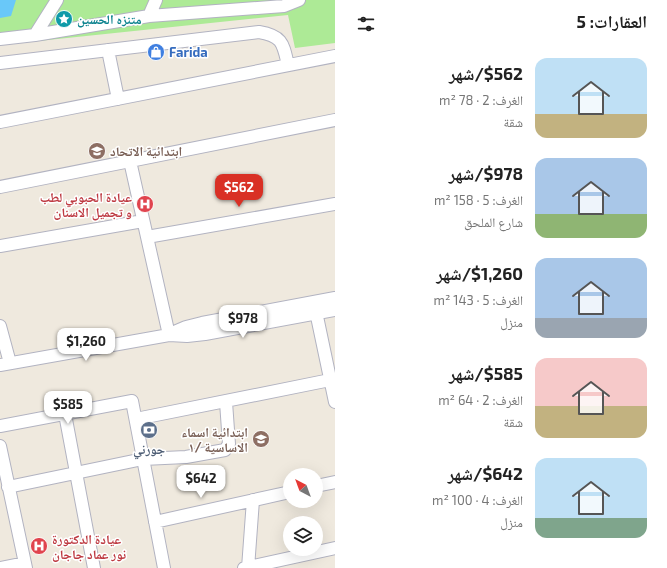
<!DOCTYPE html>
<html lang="ar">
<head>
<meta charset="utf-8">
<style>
	body { margin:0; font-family:"Exo 2","Noto Naskh Arabic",sans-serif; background:#f2f2f2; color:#222; direction:rtl; height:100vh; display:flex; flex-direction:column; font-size:15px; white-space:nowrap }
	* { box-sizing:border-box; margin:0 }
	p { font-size:13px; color:#767676 }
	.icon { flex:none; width:22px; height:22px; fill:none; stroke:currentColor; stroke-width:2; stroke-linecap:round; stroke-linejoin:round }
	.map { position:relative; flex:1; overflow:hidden; direction:ltr }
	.drawer { display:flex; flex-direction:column; background:#fff; width:332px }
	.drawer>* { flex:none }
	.needle { width:26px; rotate:319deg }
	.fabs { position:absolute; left:283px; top:468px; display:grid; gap:8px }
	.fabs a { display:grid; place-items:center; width:40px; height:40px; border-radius:50%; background:#fff; box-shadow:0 4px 16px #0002; font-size:20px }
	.price { position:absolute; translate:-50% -34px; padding:0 9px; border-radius:8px; background:#fff; color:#222; font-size:13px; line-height:26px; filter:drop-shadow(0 1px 2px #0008) }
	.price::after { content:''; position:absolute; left:50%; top:24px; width:12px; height:9px; margin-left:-6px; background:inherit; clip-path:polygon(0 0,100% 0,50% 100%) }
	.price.active { background:#d93025; color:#fff }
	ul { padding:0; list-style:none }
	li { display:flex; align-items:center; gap:12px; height:100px; padding:0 20px }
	li span { display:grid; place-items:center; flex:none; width:112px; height:80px; border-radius:12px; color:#555 }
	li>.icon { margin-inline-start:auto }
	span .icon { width:48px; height:48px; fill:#fffc; stroke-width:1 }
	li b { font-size:17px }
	h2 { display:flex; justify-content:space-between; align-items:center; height:48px; padding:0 20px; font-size:17px }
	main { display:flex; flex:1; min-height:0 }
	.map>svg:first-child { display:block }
</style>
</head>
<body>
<main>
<section class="drawer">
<h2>العقارات: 5<svg class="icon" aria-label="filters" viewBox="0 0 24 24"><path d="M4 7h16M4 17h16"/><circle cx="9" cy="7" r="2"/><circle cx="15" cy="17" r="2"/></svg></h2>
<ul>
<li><span style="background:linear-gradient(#bfe0f5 70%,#c2b280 0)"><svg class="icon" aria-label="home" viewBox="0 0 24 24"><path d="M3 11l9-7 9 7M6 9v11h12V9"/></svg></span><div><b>$562/شهر</b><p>الغرف: 2 · 78 m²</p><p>شقة</p></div></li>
<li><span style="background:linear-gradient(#a9c7e8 70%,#8fb573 0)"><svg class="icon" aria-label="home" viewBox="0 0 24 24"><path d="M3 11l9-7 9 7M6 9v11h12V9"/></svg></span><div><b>$978/شهر</b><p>الغرف: 5 · 158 m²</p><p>شارع الملحق</p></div></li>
<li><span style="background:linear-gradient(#a9c7e8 75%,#9aa5b1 0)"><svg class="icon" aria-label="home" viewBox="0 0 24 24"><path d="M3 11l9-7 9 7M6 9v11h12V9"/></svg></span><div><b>$1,260/شهر</b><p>الغرف: 5 · 143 m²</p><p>منزل</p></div></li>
<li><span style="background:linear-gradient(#f6c9c9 60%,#c2b280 0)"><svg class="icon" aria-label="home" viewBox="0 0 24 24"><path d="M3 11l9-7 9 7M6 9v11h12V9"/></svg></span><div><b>$585/شهر</b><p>الغرف: 2 · 64 m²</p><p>شقة</p></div></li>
<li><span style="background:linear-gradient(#bfe0f5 75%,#7fa58c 0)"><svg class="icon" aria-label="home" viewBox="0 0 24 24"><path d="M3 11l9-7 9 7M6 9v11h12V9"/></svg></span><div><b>$642/شهر</b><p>الغرف: 4 · 100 m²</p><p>منزل</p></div></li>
</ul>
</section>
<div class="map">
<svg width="335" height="568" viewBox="0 0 335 568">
	<rect width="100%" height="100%" fill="#efe9de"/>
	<!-- green -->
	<path fill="#adea96" d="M 0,0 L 335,0 L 335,43 L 295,48 L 288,15 L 0,45 Z"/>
	<!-- water -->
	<path fill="#69c8f9" d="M 0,0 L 16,0 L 11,16 L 0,18 Z"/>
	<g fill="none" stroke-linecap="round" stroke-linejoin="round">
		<!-- minor casing -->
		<g stroke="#b2b3c1" stroke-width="14">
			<path id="minor" d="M 149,16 L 156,0
				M 35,35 L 57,0
				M 0,39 L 35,35 L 149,16 L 284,6 L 299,0
				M 108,50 L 118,99
				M 0,63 L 259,32 C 283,36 283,44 288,65
				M 0,122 L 335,56
				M 130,161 L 169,335
				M 0,187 L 335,120
				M 147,237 L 335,204
				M 0,246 L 143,221
				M 315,307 L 335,402
				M 0,326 L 10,363
				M 172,333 L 186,327 L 202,323 L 335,298
				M 0,365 L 169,335 L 187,336 L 205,334 L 335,310
				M 65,414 L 94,568
				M 136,419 L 330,380
				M 0,426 L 132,401 L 164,568
				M 0,446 L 26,568
				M 316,486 L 335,482
				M 8,487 L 143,459 L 186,457 L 225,450 L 229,444 L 226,402
				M 155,522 L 290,492
				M 1,568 L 25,563
				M 244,568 L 335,548
				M 248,568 L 253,500"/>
		</g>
		<!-- minor -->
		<use href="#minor" stroke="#fff" stroke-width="12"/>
	</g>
	<!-- icons -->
	<defs>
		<g id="sight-disc" transform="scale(0.9)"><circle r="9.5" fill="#0f9aa8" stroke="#fff"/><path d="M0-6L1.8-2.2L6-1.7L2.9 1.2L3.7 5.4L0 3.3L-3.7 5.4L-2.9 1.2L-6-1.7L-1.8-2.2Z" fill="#fff"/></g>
		<g id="shop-disc" transform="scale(0.9)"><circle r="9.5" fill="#3f7fe0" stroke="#fff"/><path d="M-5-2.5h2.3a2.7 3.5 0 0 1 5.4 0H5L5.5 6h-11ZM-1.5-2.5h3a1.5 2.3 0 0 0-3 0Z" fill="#fff"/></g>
		<g id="school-disc" transform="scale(0.9)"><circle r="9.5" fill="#8d6e63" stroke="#fff"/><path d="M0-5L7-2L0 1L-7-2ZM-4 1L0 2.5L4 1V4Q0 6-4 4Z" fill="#fff"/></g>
		<g id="hospital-disc" transform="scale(0.9)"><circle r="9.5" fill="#e0444e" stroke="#fff"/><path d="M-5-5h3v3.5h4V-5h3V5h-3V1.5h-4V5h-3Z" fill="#fff"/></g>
		<g id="bank-disc" transform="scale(0.9)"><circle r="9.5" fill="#5c6f8a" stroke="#fff"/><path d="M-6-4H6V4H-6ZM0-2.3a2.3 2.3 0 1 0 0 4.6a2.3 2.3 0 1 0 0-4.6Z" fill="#fff"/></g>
	</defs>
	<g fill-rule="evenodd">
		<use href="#sight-disc" x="64" y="19"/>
		<use href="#shop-disc" x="156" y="52"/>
		<use href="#school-disc" x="97" y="151"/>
		<use href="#hospital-disc" x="145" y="204"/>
		<use href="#bank-disc" x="149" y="430"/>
		<use href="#school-disc" x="261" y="439"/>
		<use href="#hospital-disc" x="39" y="546"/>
	</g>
	<g text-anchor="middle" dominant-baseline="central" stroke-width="3" stroke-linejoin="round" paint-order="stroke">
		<!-- culture labels -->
		<g font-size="13" font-weight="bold" fill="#0d838f" stroke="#fff" text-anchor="start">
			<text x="77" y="19">متنزه الحسين</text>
		</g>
		<!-- shop labels -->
		<g font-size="13" font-weight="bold" fill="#366cbe" stroke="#fff" text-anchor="start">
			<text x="169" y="52">Farida</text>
		</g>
		<!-- education labels -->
		<g font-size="13" font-weight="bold" fill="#785e54" stroke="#fff" text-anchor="start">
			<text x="110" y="151">ابتدائية الاتحاد</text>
			<text x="248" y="432" text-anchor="end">ابتدائية اسماء<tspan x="248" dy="15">الاساسية /١</tspan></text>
		</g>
		<!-- health labels -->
		<g font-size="13" font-weight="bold" fill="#be3a42" stroke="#fff" text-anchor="end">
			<text x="132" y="197">عيادة الحبوبي لطب<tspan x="132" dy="15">و تجميل الاسنان</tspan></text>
			<text x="52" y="539" text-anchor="start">عيادة الدكتورة<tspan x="52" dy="15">نور عماد جاجان</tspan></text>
		</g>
		<!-- service labels -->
		<g font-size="13" font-weight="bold" fill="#4e5e75" stroke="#fff">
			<text x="149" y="449">جورني</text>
		</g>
	</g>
</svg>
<div class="fabs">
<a><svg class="needle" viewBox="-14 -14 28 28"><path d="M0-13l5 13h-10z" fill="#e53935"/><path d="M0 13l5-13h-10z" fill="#767676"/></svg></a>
<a><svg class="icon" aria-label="layers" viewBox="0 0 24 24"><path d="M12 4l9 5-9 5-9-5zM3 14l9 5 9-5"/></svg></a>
</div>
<b class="price active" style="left:239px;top:208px">$562</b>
<b class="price" style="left:243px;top:339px">$978</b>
<b class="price" style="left:86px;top:362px">$1,260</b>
<b class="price" style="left:68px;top:425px">$585</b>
<b class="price" style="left:201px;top:499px">$642</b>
</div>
</main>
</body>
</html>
